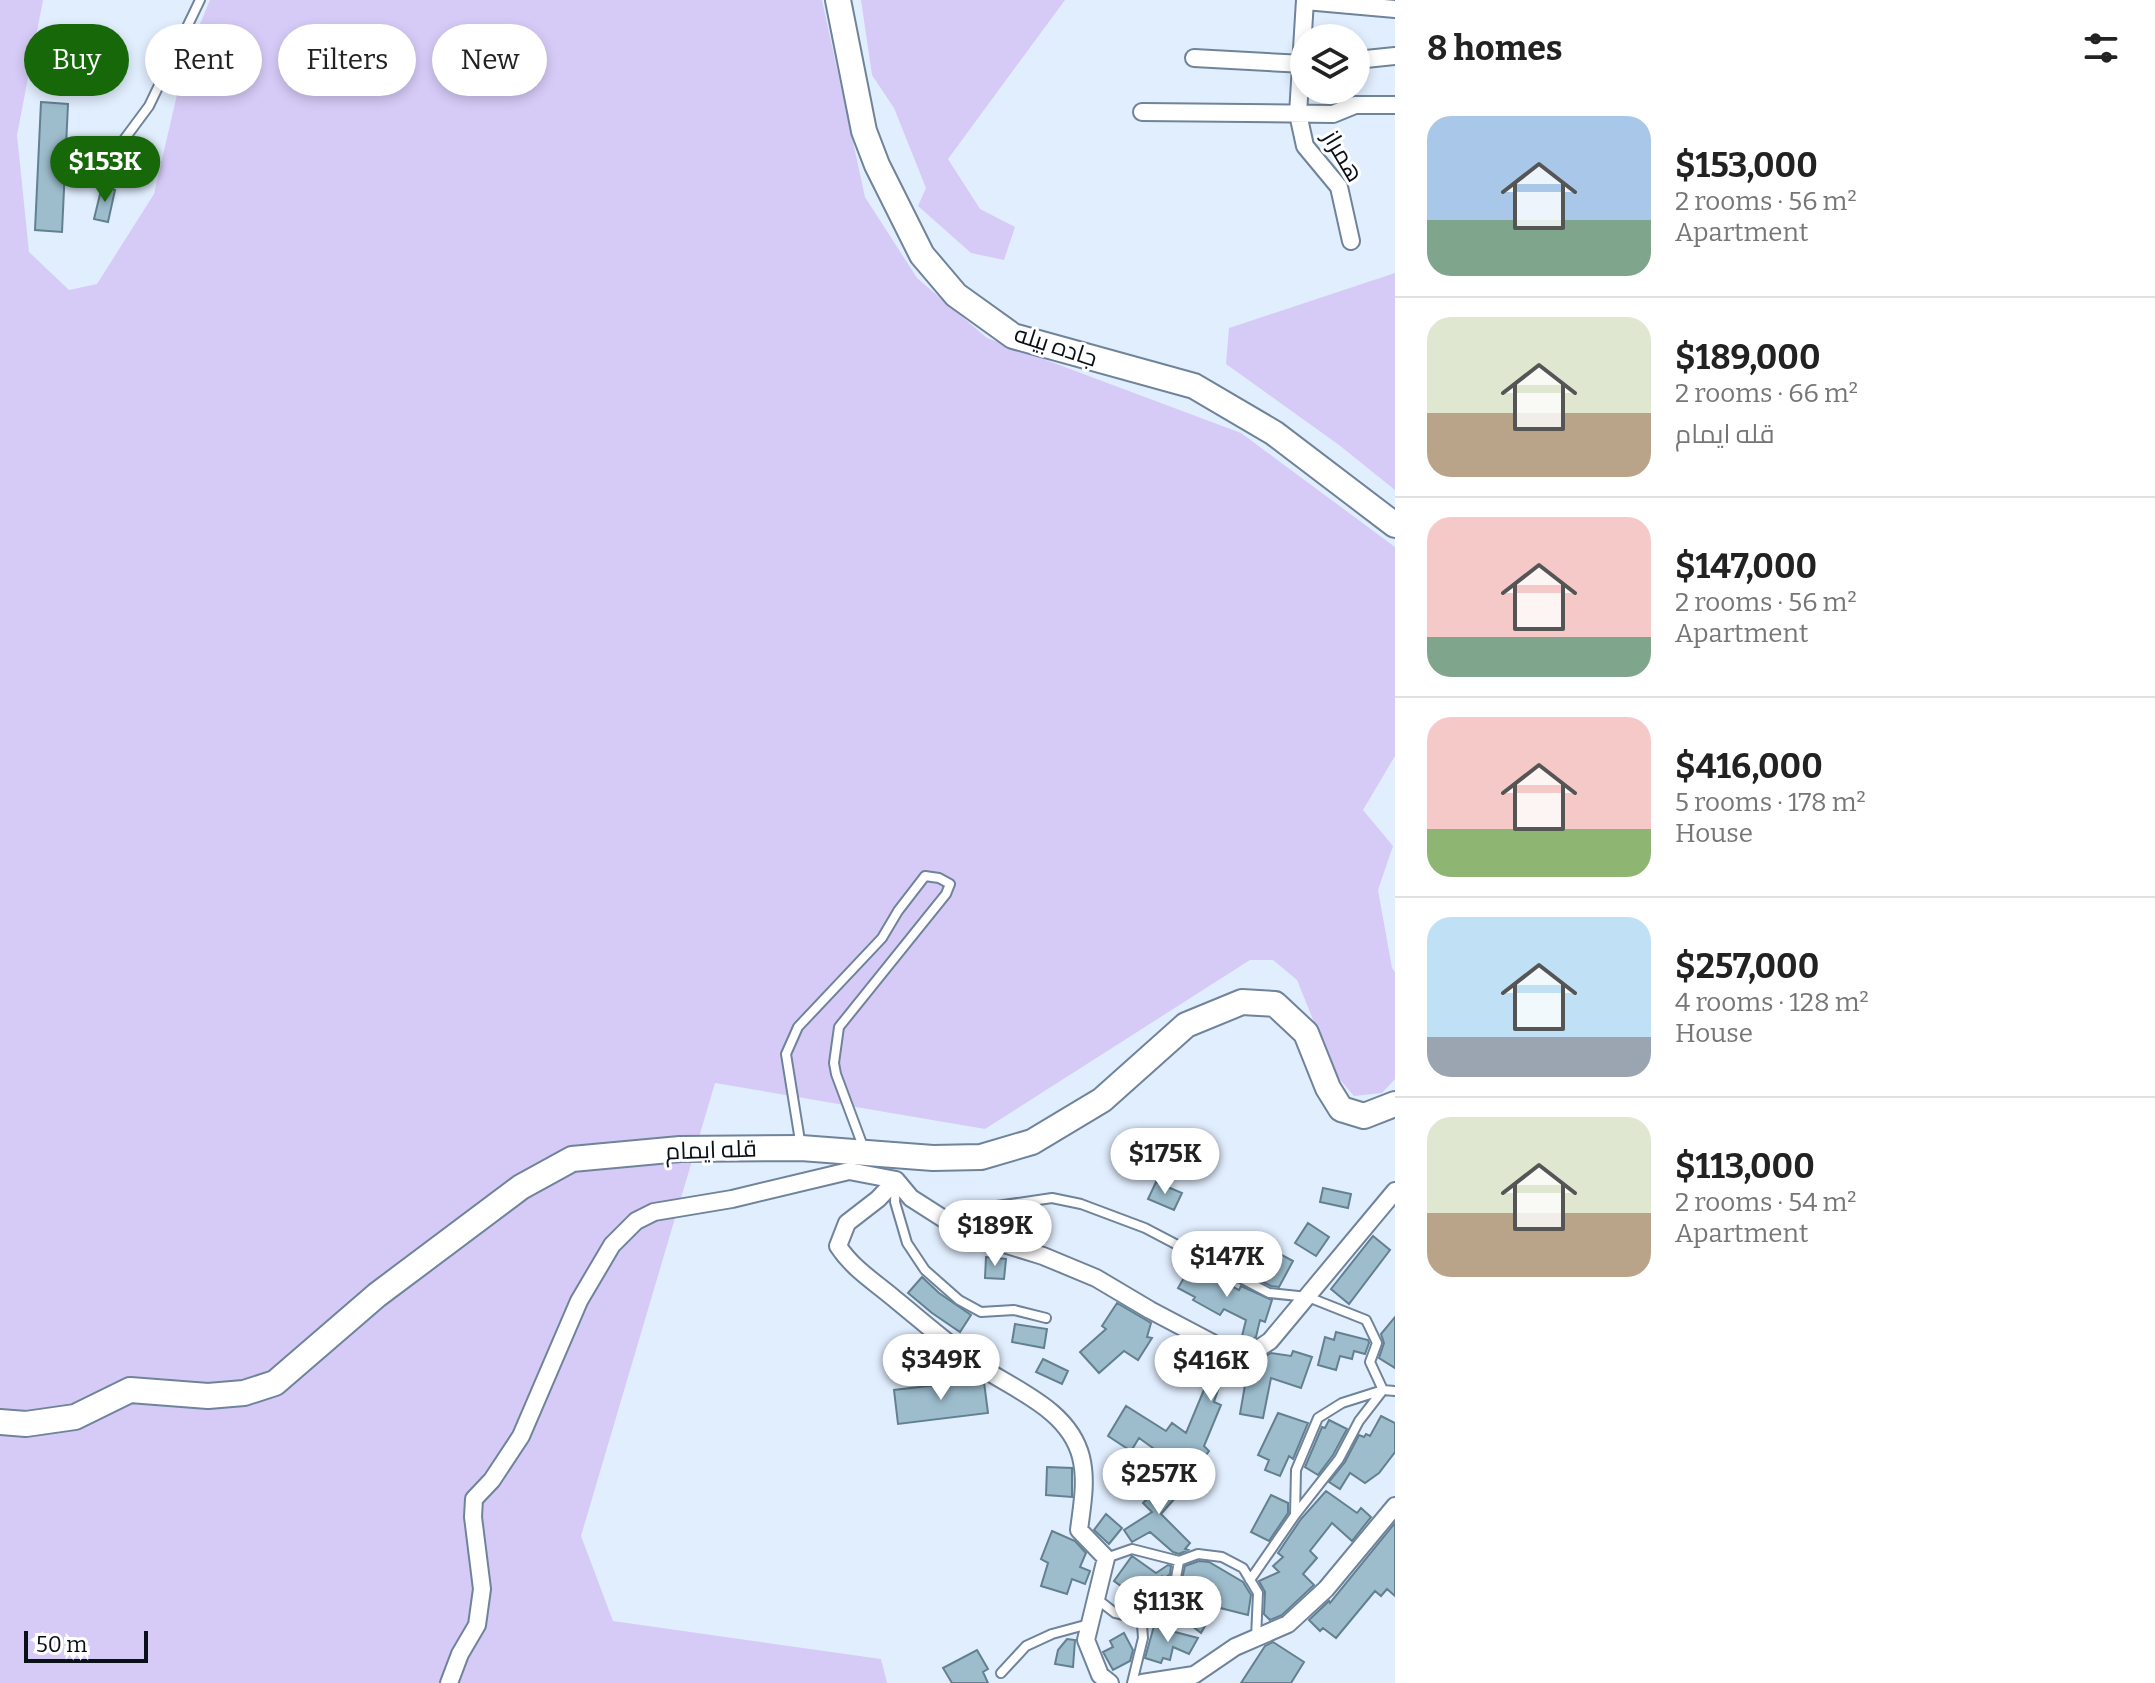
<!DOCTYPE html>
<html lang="en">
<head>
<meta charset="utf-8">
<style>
	body { margin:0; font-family:Bitter,Cairo,serif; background:#f2f2f2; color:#222; height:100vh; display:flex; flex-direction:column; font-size:30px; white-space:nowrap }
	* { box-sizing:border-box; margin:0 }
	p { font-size:26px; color:#767676 }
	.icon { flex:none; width:44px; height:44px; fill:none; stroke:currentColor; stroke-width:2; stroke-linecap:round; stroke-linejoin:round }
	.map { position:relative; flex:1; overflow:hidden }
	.sheet { display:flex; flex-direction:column; background:#fff; width:760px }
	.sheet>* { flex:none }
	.top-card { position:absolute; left:24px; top:24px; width:760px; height:72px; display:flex; gap:16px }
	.buttons { position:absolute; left:1290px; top:24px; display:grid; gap:16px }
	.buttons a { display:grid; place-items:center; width:80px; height:80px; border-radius:50%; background:#fff; box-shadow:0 4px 12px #0003; font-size:40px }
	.scale { position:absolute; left:24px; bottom:20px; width:124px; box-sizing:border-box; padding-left:8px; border:4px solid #091018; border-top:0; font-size:22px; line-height:28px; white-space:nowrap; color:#091018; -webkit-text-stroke:6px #fff; paint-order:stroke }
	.price { position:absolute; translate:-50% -68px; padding:0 18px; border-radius:28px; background:#fff; color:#222; font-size:26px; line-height:52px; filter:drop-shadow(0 2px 4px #0008) }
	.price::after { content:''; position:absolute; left:50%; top:48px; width:24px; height:18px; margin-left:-12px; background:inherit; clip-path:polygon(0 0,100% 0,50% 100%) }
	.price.current { background:#166809; color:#fff }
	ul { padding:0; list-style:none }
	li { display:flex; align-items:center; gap:24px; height:200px; padding:0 32px }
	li+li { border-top:2px solid #e0e0e0 }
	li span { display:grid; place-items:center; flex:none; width:224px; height:160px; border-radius:24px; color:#555 }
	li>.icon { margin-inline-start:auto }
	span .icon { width:96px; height:96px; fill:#fffc; stroke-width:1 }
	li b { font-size:34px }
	h2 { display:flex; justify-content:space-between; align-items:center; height:96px; padding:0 32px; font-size:34px }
	.pill { padding:0 28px; border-radius:36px; background:#fff; box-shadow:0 4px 12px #0003; font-size:28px; line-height:72px }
	.pill.current { background:#166809; color:#fff }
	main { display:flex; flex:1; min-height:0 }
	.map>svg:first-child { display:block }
</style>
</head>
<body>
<main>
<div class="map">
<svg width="1395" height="1683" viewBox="0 0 1395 1683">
	<rect width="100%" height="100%" fill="#e1eefe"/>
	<!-- green -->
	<path fill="#d6cbf7" d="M 0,0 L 43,0 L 17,135 L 29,252 L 69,290 L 97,284 L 154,194 L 185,60 L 210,0 L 822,0 L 865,197 L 917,278 L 987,338 L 1241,433 L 1395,547 L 1395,756 L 1363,810 L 1393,846 L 1378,890 L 1392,968 L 1395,972 L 1395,1079 L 1382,1093 L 1354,1096 L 1335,1074 L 1297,980 L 1273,960 L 1250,960 L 985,1129 L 715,1083 L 581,1536 L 613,1621 L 881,1659 L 887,1683 L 0,1683 Z
		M 861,0 L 1065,0 L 948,159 L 980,209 L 1015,227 L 1004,260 L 971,253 L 918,206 L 926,188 L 894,108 L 872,75 Z
		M 1395,273 L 1395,490 L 1339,445 L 1226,364 L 1229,328 Z"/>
	<!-- building -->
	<path fill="#9dbdcd" stroke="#628090" stroke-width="2" d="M 41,102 L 68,104 L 62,232 L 35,230 Z
		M 102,186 L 115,190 L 108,222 L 94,219 Z
		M 1156,1182 L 1182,1193 L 1174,1210 L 1148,1199 Z
		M 1323,1188 L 1351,1194 L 1348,1208 L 1320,1202 Z
		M 1308,1223 L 1329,1237 L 1316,1256 L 1295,1243 Z
		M 1373,1236 L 1390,1250 L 1349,1304 L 1331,1289 Z
		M 1263,1245 L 1293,1261 L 1279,1287 L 1271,1286 L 1247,1274 Z
		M 986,1257 L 1006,1259 L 1004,1279 L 985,1278 Z
		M 1192,1264 L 1239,1290 L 1241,1286 L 1272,1300 L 1265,1322 L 1260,1320 L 1256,1337 L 1249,1342 L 1241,1340 L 1246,1320 L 1224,1309 L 1220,1315 L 1193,1300 L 1195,1297 L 1178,1288 Z
		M 922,1277 L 939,1293 L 971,1315 L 960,1332 L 932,1313 L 908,1293 Z
		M 1117,1303 L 1151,1323 L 1147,1337 L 1152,1338 L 1138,1360 L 1124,1351 L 1099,1373 L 1080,1352 L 1106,1329 L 1102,1326 Z
		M 1395,1317 L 1395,1368 L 1379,1358 L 1384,1343 L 1381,1334 Z
		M 1015,1324 L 1047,1329 L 1044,1348 L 1012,1342 Z
		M 1336,1332 L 1368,1340 L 1369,1343 L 1365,1354 L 1354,1351 L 1352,1359 L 1340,1356 L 1336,1370 L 1318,1365 L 1325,1337 L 1334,1340 Z
		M 1174,1345 L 1221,1360 L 1243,1370 L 1271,1353 L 1291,1356 L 1293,1351 L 1312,1357 L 1301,1388 L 1271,1378 L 1263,1418 L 1240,1414 L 1245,1385 L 1222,1378 L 1214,1402 L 1221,1405 L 1204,1446 L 1209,1451 L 1196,1468 L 1175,1451 L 1168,1459 L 1139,1438 L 1131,1451 L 1108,1436 L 1126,1406 L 1166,1431 L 1172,1423 L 1186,1433 L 1206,1385 L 1201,1384 L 1206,1370 L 1171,1351 Z
		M 1043,1359 L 1068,1371 L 1062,1384 L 1036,1372 Z
		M 981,1380 L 984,1382 L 988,1413 L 898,1424 L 894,1390 Z
		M 1278,1413 L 1308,1423 L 1293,1459 L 1289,1456 L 1280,1476 L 1265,1470 L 1269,1460 L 1258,1455 Z
		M 1381,1416 L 1395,1423 L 1395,1452 L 1379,1473 L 1365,1483 L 1350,1473 L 1340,1489 L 1329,1482 L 1345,1462 L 1359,1435 L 1364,1437 L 1366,1434 L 1370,1436 Z
		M 1329,1420 L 1347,1429 L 1333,1455 L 1318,1475 L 1305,1467 L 1322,1427 L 1325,1428 Z
		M 1047,1467 L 1072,1468 L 1072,1497 L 1046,1495 Z
		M 1161,1471 L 1177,1486 L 1170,1492 L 1176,1497 L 1161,1514 L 1190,1543 L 1185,1549 L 1188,1550 L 1179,1554 L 1173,1552 L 1150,1532 L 1132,1542 L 1124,1530 L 1152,1512 L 1143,1503 L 1149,1497 L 1142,1491 Z
		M 1326,1491 L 1357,1513 L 1361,1508 L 1371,1517 L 1352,1541 L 1332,1523 L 1310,1551 L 1317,1558 L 1303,1574 L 1314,1585 L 1282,1615 L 1270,1620 L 1264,1614 L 1265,1592 L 1259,1581 L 1279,1572 L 1273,1566 L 1283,1557 L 1278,1553 L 1301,1519 Z
		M 1271,1495 L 1288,1503 L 1288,1513 L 1269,1541 L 1251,1532 Z
		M 1106,1514 L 1122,1528 L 1109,1544 L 1094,1530 Z
		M 1395,1523 L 1395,1596 L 1387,1589 L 1381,1596 L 1375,1591 L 1336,1638 L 1323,1628 L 1320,1631 L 1309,1620 L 1329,1601 L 1330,1603 Z
		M 1052,1531 L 1075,1541 L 1086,1553 L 1080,1567 L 1090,1571 L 1085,1584 L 1072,1579 L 1067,1594 L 1041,1586 L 1048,1563 L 1041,1559 Z
		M 1132,1556 L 1156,1573 L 1168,1565 L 1171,1566 L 1170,1574 L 1165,1578 L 1161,1576 L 1163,1578 L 1151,1596 L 1139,1587 L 1133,1595 L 1114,1581 Z
		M 1199,1561 L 1209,1562 L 1243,1582 L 1251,1595 L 1248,1615 L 1216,1607 L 1201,1633 L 1179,1616 L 1196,1587 L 1181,1583 L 1185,1566 Z
		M 1154,1626 L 1175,1632 L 1198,1638 L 1189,1654 L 1173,1647 L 1170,1660 L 1163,1658 L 1161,1663 L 1145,1658 Z
		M 1124,1633 L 1133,1650 L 1130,1661 L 1113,1670 L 1103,1652 L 1113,1647 L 1110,1641 Z
		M 1067,1639 L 1075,1640 L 1073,1667 L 1055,1664 L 1058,1650 Z
		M 1273,1642 L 1304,1662 L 1291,1683 L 1241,1683 L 1265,1646 Z
		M 977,1650 L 988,1669 L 983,1672 L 988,1683 L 952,1683 L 943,1668 Z"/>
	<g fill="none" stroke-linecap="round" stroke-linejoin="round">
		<!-- lane casing -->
		<g stroke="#6f839a" stroke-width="12">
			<path id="lane" d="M 100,172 L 149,106 L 200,0
				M 801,1147 L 786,1054 L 798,1027 L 882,938 L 898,911 L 925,876 L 939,878 L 950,884 L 946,894 L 839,1027 L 834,1063 L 836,1074 L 864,1149
				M 896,1182 L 895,1202 L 907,1243 L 925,1270 L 959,1300 L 981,1312 L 1014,1310 L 1046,1318
				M 949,1221 L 983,1208 L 1052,1198 L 1081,1204 L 1145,1228 L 1269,1293 L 1308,1297 L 1366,1320 L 1377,1343 L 1370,1362 L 1383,1390 L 1359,1421 L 1339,1459 L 1295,1515
				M 1106,1558 L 1132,1549 L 1179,1561 L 1198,1554 L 1222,1557 L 1243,1568 L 1258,1593 L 1256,1638
				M 1250,1580 L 1295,1515 L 1296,1470 L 1318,1418 L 1342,1403 L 1383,1390 L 1395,1391
				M 1097,1599 L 1115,1613 L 1134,1618 L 1142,1625 L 1143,1638 L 1132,1683
				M 1142,1625 L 1165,1586 L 1176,1578 L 1179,1561
				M 1001,1673 L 1026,1646 L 1052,1634 L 1089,1624"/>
		</g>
		<!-- street casing -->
		<g stroke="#6f839a" stroke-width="20">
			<path id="street" d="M 1305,0 L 1298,114 L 1305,146 L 1339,187 L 1351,241
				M 1305,1 L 1395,9
				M 1194,58 L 1304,64
				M 1356,60 L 1395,56
				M 1142,112 L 1333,114 L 1355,105 L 1395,105
				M 896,1180 L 878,1199 L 847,1223 L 838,1246 C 853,1269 875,1282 896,1300 C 923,1322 949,1345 978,1365 C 1014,1390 1069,1409 1081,1457 C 1087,1481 1082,1506 1079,1530 L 1106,1558 L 1086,1640 L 1100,1675 L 1110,1683
				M 449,1683 L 460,1654 L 477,1625 L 482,1589 L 473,1517 L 474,1499 L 492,1480 L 521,1436 L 579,1301 L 612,1245 L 636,1221 L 654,1212 L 732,1199 L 849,1171 L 896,1180 L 911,1198 L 947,1221 L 975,1235 L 1043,1256 L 1096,1278 L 1150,1310 L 1243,1359 L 1270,1341 L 1395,1191
				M 1142,1683 L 1194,1675 L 1235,1647 L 1288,1624 L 1326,1589 L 1395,1506"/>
		</g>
		<!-- secondary casing -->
		<g stroke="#6f839a" stroke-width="28">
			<path id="secondary" d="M 838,0 L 864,131 L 877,165 L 922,255 L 956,295 L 1013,336 L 1194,386 L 1274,433 L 1395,525
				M 0,1422 L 26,1424 L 75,1417 L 130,1390 L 208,1396 L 244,1393 L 275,1383 L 377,1295 L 521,1187 L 572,1159 L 680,1149 L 801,1148 L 933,1158 L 981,1157 L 1032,1142 L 1102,1100 L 1186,1025 L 1242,1002 L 1275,1004 L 1306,1033 L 1328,1088 L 1341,1109 L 1364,1116 L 1395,1104"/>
		</g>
		<!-- lane -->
		<use href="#lane" stroke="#fff" stroke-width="8"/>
		<!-- street -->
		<use href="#street" stroke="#fff" stroke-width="16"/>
		<!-- secondary -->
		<use href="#secondary" stroke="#fff" stroke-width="24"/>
	</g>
	<g text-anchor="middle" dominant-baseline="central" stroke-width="6" stroke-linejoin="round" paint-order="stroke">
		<!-- street labels -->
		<g font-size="24" fill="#091018" stroke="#fff">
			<text transform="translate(1343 156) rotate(59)">همراز</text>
			<text transform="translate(1056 346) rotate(18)">جاده بیله</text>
			<text transform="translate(711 1150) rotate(-2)">قله ایمام</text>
		</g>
	</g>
</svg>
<div class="buttons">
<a><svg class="icon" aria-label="layers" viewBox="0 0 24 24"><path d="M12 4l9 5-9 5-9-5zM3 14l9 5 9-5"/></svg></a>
</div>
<div class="scale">50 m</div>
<b class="price current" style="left:105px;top:204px">$153K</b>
<b class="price" style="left:1165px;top:1196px">$175K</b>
<b class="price" style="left:995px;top:1268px">$189K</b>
<b class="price" style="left:1227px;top:1299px">$147K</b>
<b class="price" style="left:941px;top:1402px">$349K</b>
<b class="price" style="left:1211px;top:1403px">$416K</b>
<b class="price" style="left:1159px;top:1516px">$257K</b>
<b class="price" style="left:1168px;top:1644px">$113K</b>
<div class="top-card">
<a class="pill current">Buy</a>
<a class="pill">Rent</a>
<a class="pill">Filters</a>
<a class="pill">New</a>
</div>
</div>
<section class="sheet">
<h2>8 homes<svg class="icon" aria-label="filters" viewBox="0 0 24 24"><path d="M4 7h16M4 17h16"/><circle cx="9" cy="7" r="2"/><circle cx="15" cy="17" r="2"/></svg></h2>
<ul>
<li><span style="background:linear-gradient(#a9c7e8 65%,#7fa58c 0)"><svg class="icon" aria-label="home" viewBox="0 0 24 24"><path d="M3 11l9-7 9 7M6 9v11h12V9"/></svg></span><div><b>$153,000</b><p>2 rooms · 56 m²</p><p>Apartment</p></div></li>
<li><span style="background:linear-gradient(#dfe7d0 60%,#b9a48a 0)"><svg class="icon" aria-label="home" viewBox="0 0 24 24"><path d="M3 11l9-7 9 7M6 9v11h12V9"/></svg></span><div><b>$189,000</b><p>2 rooms · 66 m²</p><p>قله ایمام</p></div></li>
<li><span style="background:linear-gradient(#f6c9c9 75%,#7fa58c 0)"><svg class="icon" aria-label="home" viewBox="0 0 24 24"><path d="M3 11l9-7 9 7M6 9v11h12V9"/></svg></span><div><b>$147,000</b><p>2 rooms · 56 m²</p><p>Apartment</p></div></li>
<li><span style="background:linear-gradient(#f6c9c9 70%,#8fb573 0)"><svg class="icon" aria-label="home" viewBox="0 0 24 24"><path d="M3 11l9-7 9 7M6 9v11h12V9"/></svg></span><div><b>$416,000</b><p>5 rooms · 178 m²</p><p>House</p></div></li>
<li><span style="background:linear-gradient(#bfe0f5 75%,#9aa5b1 0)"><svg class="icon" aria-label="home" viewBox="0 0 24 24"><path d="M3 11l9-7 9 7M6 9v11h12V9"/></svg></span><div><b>$257,000</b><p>4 rooms · 128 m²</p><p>House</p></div></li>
<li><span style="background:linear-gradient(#dfe7d0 60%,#b9a48a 0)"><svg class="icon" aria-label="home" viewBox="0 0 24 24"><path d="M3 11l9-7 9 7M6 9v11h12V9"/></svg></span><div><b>$113,000</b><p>2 rooms · 54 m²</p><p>Apartment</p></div></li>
</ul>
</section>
</main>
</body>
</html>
